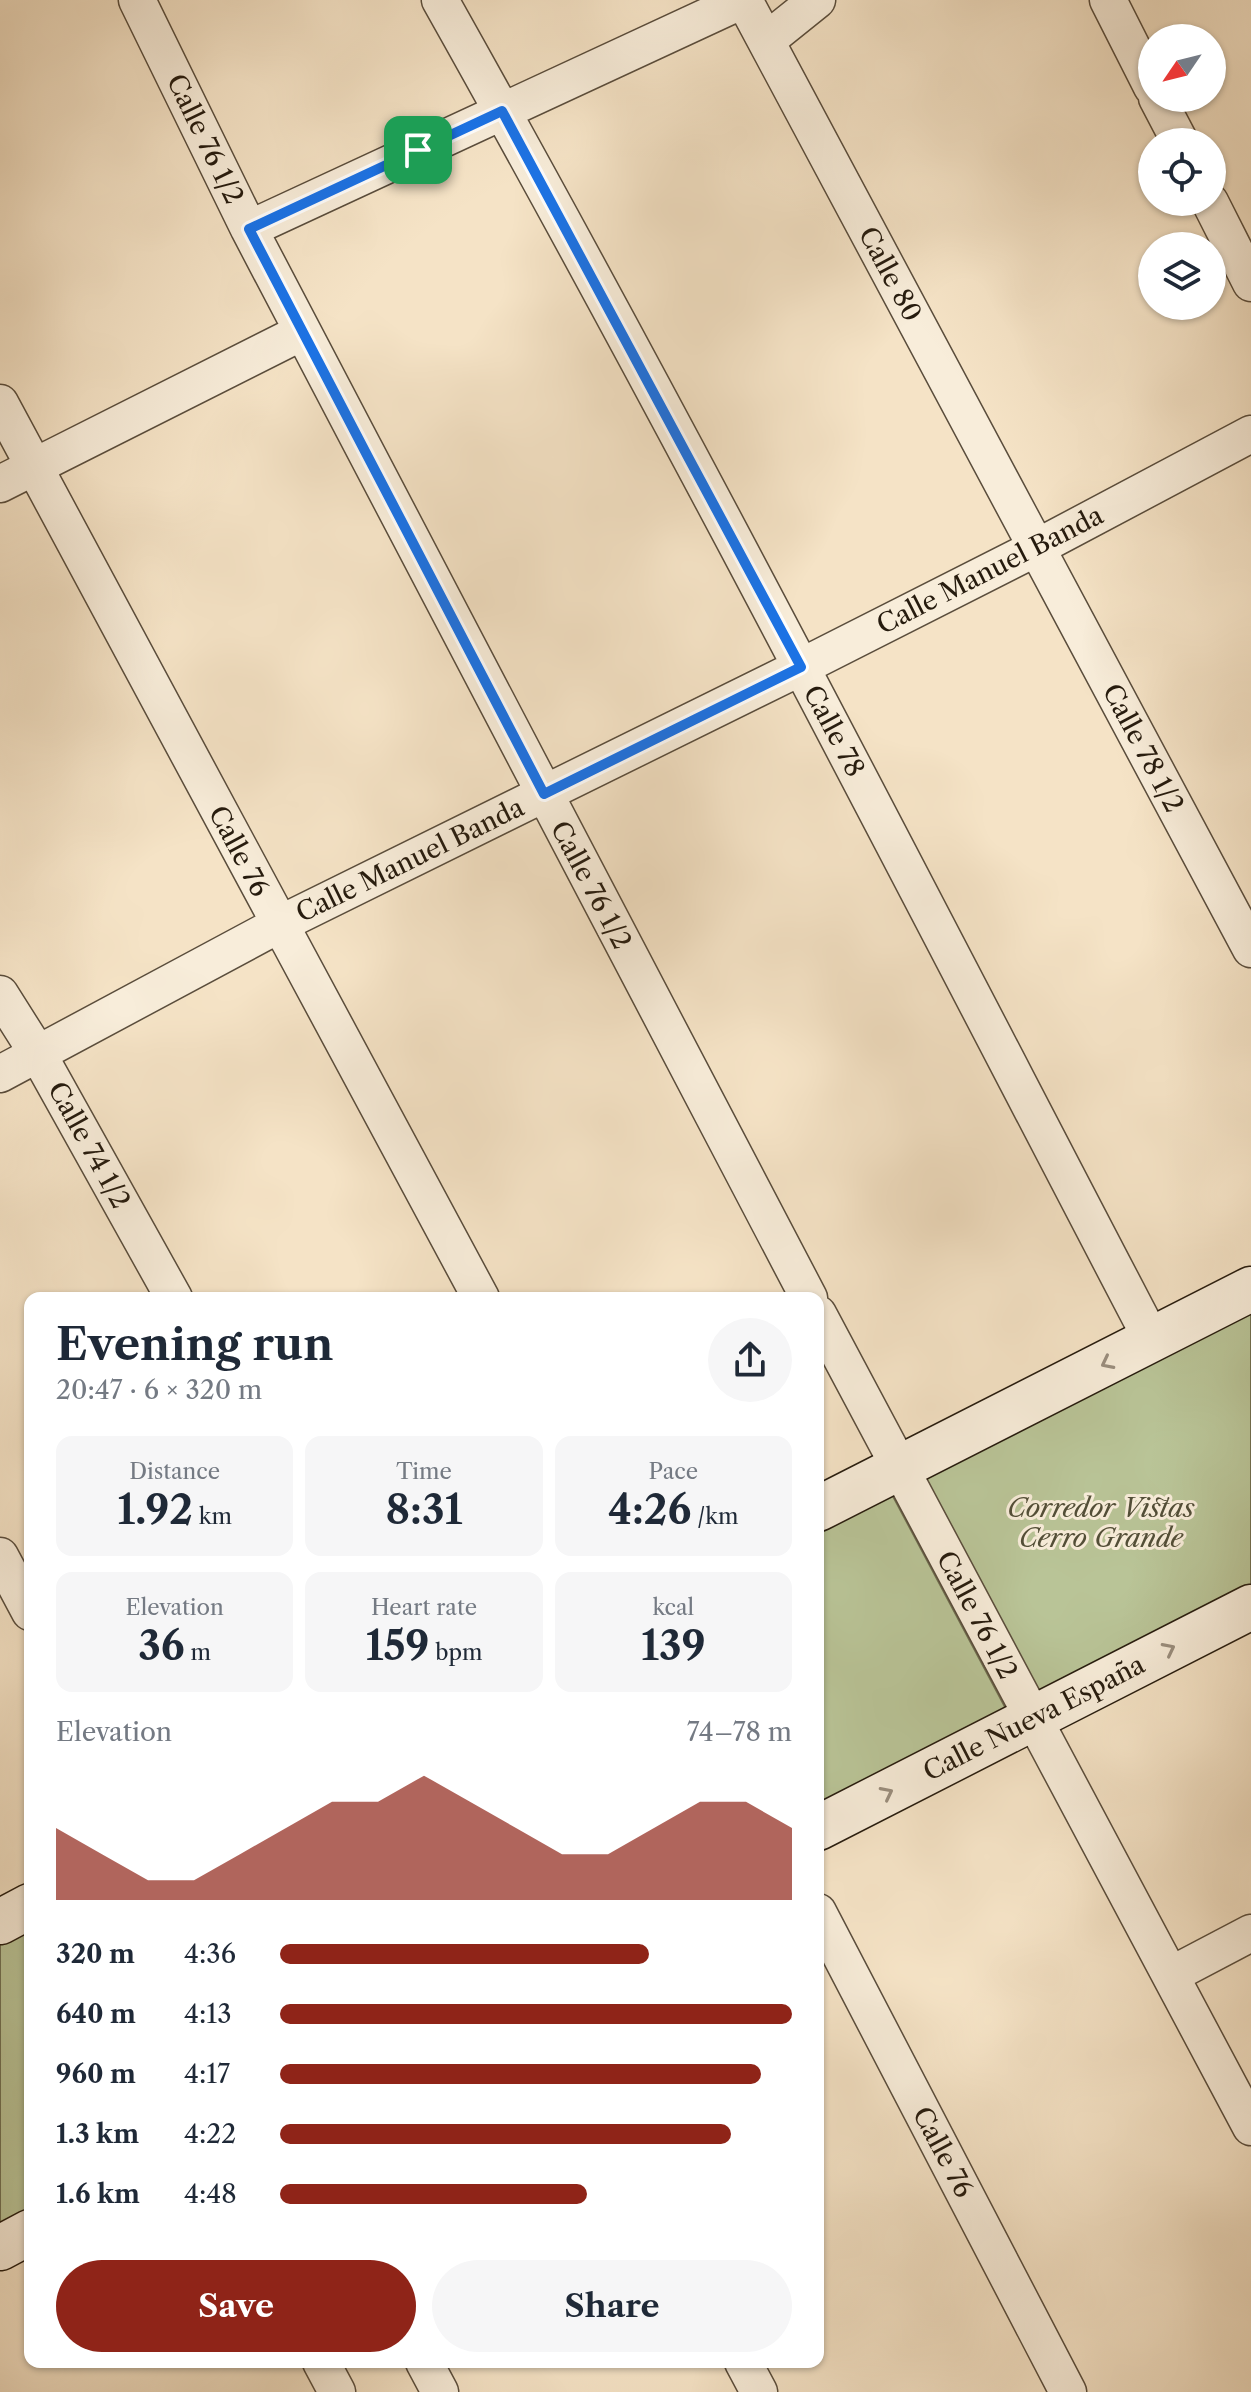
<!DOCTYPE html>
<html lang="en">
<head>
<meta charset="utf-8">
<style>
	:root { --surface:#fff; --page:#f6f6f7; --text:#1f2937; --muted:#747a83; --accent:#8f2418 }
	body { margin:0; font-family:"Libre Caslon Text",serif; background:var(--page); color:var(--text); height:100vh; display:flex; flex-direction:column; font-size:30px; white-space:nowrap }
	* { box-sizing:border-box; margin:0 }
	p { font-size:26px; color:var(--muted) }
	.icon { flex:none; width:44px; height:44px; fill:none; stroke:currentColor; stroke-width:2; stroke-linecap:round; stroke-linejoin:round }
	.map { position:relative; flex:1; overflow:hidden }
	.side { position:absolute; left:24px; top:1292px; width:800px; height:1076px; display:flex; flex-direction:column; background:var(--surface); border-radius:16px; box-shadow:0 2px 6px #0004 }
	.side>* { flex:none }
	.needle { width:52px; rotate:235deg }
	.tools { position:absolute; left:1138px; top:24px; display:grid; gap:16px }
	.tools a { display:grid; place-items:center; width:88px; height:88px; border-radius:50%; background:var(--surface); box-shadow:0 2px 6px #0004; font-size:40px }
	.pin { position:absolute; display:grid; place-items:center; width:68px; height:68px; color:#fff; margin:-34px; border-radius:16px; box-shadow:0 4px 12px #0006 }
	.round { display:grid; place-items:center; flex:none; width:84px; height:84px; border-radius:42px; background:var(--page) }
	.head { display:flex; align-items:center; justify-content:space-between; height:136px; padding:0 32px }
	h1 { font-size:44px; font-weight:700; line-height:60px }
	.stats { display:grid; grid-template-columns:repeat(3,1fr); gap:12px; height:136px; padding:8px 32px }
	.stats div { display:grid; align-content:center; border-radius:16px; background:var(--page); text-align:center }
	.stats b { font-size:40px; font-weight:700 }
	.stats small { font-size:22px; font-weight:400 }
	.stats p { font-size:22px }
	.chart { height:224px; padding:16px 32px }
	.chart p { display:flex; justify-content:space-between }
	.chart svg { width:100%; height:144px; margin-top:8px; fill:var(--accent); opacity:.7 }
	.button { display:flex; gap:16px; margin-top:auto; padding:16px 32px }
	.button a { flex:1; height:92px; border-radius:48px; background:var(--accent); color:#fff; font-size:32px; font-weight:700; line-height:92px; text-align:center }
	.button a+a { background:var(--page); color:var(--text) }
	ul { padding:0 32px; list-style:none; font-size:26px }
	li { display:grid; grid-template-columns:128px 96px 1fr; align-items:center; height:60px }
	li i { height:20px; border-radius:10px; background:var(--accent) }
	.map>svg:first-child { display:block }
</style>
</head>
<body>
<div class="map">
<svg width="1251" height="2392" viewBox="0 0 1251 2392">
	<rect width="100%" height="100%" fill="#f5e3c6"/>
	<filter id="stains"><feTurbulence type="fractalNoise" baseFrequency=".0025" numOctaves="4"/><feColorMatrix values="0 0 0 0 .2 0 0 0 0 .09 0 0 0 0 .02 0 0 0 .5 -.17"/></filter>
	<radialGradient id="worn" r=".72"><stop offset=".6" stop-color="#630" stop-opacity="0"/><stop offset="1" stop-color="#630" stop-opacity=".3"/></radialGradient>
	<!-- green -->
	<path fill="#b9c497" stroke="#707052" stroke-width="2" d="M1251 1304V1589L1037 1705 913 1473Z
		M886 1483 1012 1720 818 1821V1517Z
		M30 1911V2220L0 2236V1927Z"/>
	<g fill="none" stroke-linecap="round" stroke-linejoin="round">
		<!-- street casing -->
		<g stroke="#5a4d3c" stroke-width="39">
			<path id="street" d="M137 0 249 229 809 1298
				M440 0C688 441 918 892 1152 1340
				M744 0 1251 949
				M1108 0 1152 87
				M766 41 817 0
				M1157 98 1180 142
				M1210 202 1251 283
				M249 229 743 0
				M0 403 481 1298
				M0 484 302 332
				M0 994 38 1054 174 1298
				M0 1074 278 925 801 667 1036 548 1251 434
				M818 1314 1251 2127
				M0 1556 30 1612
				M818 1912 1068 2392
				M1171 1975 1251 1933
				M321 2362 337 2392
				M424 2362 440 2392
				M743 2362 759 2392"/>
		</g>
		<!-- secondary casing -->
		<g stroke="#261b0e" stroke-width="47">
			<path id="secondary" d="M818 1509 1251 1289
				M818 1828 1251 1607
				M0 1922 30 1906
				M0 2248 30 2232"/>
		</g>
		<!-- street -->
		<use href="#street" stroke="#f8edda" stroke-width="36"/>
		<!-- secondary -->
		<use href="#secondary" stroke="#f8edda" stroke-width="44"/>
	</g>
	<!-- one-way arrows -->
	<defs><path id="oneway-chevron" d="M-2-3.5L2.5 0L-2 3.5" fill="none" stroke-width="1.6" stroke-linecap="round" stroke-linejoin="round" transform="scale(2)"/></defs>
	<g stroke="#9a8e7e">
		<use href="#oneway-chevron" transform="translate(1107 1363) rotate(153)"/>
		<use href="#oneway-chevron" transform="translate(1169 1649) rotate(-27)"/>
		<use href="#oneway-chevron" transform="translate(887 1793) rotate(-27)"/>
	</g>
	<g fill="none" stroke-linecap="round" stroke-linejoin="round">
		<!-- route casing -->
		<g stroke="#fff" stroke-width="16">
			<path id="route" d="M502 111 801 667 544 794 249 229Z"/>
		</g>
		<!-- route -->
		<use href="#route" stroke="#1a73e8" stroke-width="10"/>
	</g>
	<g text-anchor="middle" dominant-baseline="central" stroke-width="6" stroke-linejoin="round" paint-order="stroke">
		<!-- street labels -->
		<g font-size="26" fill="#261b0e" stroke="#f8edda">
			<text transform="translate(205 139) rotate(64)">Calle 76 1/2</text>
			<text transform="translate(890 274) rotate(62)">Calle 80</text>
			<text transform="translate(990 570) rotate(-27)">Calle Manuel Banda</text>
			<text transform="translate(834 731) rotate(62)">Calle 78</text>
			<text transform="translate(1143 748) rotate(62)">Calle 78 1/2</text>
			<text transform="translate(239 851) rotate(62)">Calle 76</text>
			<text transform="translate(410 860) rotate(-26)">Calle Manuel Banda</text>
			<text transform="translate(591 885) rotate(62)">Calle 76 1/2</text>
			<text transform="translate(89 1145) rotate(61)">Calle 74 1/2</text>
			<text transform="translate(977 1615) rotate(62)">Calle 76 1/2</text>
			<text transform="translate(1034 1718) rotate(-27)">Calle Nueva España</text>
			<text transform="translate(943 2152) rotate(62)">Calle 76</text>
		</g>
		<!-- park labels -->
		<g font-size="26" font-style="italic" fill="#524e37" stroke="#f8edda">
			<text x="1101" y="1508">Corredor Vistas<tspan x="1101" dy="30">Cerro Grande</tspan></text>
		</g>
	</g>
	<rect width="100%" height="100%" filter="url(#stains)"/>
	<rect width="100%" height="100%" fill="url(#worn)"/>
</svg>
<div class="tools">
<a><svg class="needle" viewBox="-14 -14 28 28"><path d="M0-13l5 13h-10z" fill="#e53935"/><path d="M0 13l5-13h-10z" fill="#747a83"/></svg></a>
<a><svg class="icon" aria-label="locate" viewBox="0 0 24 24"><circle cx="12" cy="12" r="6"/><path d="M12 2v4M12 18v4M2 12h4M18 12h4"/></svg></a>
<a><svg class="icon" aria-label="layers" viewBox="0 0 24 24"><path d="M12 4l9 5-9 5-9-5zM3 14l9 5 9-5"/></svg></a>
</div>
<div class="pin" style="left:418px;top:150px;background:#1e9e55"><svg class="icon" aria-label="arrive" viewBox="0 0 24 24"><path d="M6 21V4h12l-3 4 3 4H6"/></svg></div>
<section class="side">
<div class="head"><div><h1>Evening run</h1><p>20:47 · 6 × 320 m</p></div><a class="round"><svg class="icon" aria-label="share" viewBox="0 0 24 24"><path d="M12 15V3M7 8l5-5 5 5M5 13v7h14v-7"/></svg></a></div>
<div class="stats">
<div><p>Distance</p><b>1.92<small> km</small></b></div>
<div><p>Time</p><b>8:31</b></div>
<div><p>Pace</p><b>4:26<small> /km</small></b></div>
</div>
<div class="stats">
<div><p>Elevation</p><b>36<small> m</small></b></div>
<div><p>Heart rate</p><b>159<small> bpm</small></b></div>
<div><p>kcal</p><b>139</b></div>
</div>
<div class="chart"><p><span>Elevation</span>74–78 m</p>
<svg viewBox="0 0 160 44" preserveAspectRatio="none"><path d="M0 44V22L10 30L20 38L30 38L40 30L50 22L60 14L70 14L80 6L90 14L100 22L110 30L120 30L130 22L140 14L150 14L160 22V44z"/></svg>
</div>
<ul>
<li><b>320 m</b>4:36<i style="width:72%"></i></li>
<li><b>640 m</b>4:13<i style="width:100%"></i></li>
<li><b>960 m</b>4:17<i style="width:94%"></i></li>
<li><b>1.3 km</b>4:22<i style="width:88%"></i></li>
<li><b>1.6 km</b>4:48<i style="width:60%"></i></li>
</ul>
<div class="button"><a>Save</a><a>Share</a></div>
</section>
</div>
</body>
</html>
